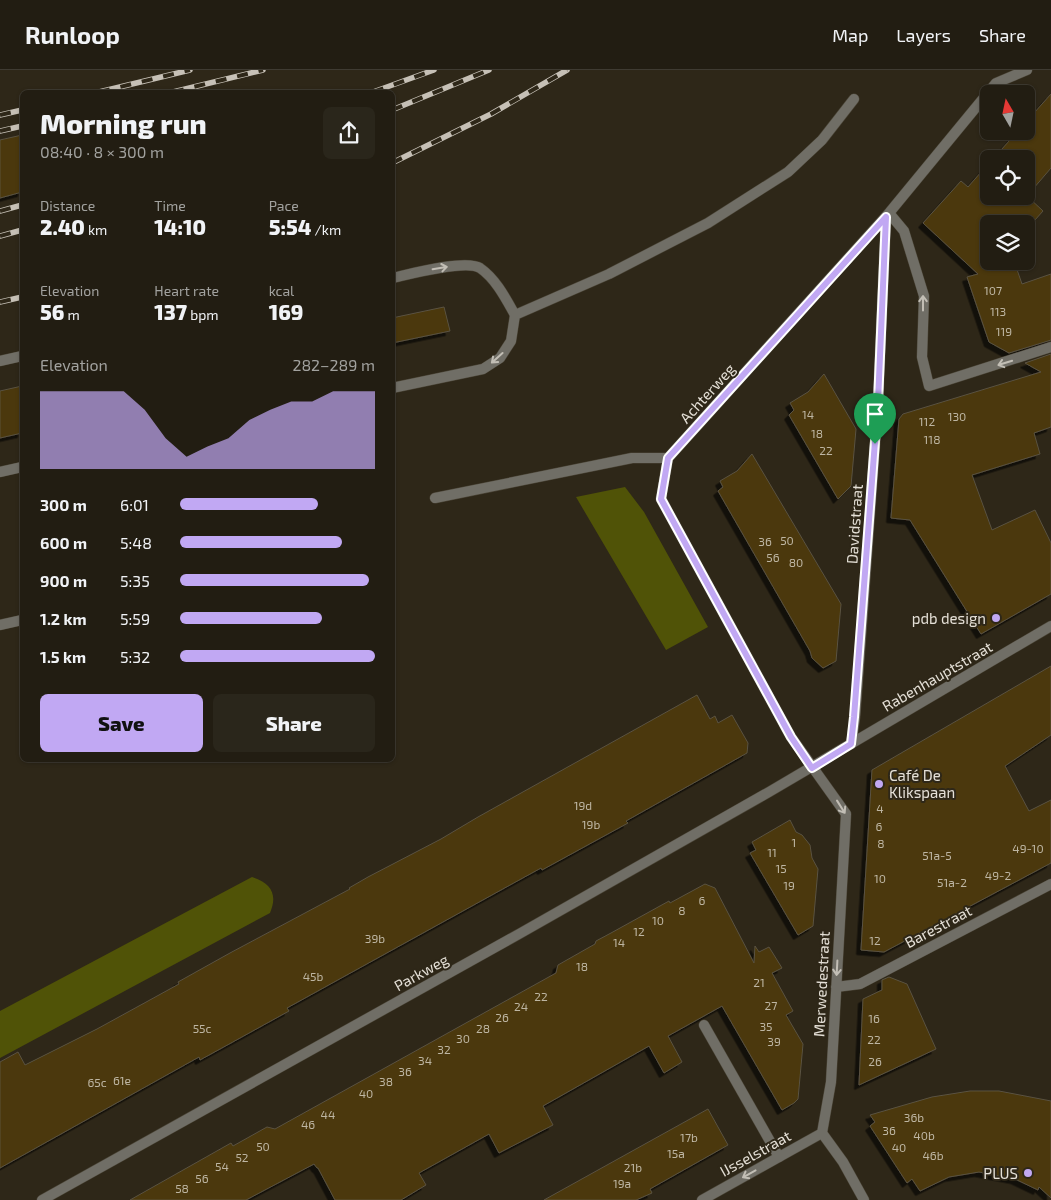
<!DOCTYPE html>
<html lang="en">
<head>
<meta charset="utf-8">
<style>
	:root { --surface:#221d12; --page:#2a261b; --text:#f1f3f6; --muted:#a2a29f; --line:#3f3b32; --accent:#c1a8f3 }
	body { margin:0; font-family:"Exo 2",sans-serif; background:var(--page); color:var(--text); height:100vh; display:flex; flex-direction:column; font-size:19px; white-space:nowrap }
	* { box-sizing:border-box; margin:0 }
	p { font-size:16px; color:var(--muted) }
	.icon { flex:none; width:28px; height:28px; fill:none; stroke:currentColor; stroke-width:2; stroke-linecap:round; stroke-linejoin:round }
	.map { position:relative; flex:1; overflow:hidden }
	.side { position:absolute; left:20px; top:20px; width:375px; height:672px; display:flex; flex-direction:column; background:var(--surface); border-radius:8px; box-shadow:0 1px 4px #0004,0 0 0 1px var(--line) }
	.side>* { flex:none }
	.needle { width:32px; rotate:351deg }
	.tools { position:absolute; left:980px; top:15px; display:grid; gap:10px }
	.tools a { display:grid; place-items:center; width:55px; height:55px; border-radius:8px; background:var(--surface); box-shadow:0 1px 4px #0004,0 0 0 1px var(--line); font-size:25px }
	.pin { position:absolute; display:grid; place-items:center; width:42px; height:42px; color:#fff; margin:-51px -21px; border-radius:50% 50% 50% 0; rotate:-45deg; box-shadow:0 0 5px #0007 }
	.pin .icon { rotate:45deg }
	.round { display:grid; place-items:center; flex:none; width:52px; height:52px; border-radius:8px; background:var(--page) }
	.overview { display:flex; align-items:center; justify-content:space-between; height:85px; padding:0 20px }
	h1 { font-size:28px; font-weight:800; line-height:38px }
	.figures { display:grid; grid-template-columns:repeat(3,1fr); gap:8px; height:85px; padding:5px 20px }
	.figures div { display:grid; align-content:center }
	.figures b { font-size:21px; font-weight:800 }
	.figures small { font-size:14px; font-weight:400 }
	.figures p { font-size:14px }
	.chart { height:140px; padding:10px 20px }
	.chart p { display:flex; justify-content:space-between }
	.chart svg { width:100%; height:90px; margin-top:5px; fill:var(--accent); opacity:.7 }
	.button { display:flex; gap:10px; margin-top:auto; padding:10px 20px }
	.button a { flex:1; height:58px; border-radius:8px; background:var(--accent); color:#111; font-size:20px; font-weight:800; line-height:58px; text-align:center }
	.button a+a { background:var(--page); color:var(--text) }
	ul { padding:0 20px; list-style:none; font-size:16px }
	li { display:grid; grid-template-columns:80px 60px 1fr; align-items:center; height:38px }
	li i { height:12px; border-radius:6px; background:var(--accent) }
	header { display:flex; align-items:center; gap:30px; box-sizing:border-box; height:70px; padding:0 25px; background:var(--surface); border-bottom:1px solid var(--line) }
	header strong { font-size:24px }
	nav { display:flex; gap:28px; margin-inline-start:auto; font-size:18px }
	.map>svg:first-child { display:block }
</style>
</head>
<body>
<header>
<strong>Runloop</strong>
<nav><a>Map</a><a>Layers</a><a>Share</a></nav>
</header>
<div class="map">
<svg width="1051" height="1130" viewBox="0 0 1051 1130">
	<defs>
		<filter id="shadow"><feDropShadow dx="-4.5" dy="4.5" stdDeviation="0" flood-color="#0009"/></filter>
	</defs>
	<rect width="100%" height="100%" fill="#2e2718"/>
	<!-- forest -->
	<path fill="#505307" d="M625 417 644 442 708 557 666 580 576 427Z
		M252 807C271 813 278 824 270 843L0 988V941Z"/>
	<!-- building -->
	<path fill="#4b3807" stroke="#5a5242" filter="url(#shadow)" d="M1051 24V98L1027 126 1043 141 1026 160V154H989V191H1014L1022 214 1051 204V270L1009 283 989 272 967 207 978 204 923 153 961 111 968 117 989 93V126H1026V89H993L1018 61H1026V52Z
		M22 65V122L0 128V70Z
		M444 237 450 261 392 273V248Z
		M1051 284V357L1034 363 1040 384 972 405 992 460 1035 440 1051 473V524L981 564 910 450 891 448 899 349 903 344 1041 302 1025 293Z
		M824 304 856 359 851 416 838 429 789 345 794 340 790 333 808 322Z
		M22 316V363L0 368V321Z
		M752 384 841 534 836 591 823 598 812 588 810 581 718 421 723 417 720 411 737 401Z
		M1051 596V665L1005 696 1029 741 1051 730V793L884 882 861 880 872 700Z
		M697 625 710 649 715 646 718 653 732 645 748 673 747 683 626 751 628 753 542 800 541 798 501 820 287 938 289 941 231 973 200 990 199 987 0 1098V992L18 982 25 995 97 959 179 914 178 912 230 883 350 819 349 818 368 807 441 769 478 747Z
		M790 750 796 762 802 765 810 775 812 788 818 799 813 856 798 865 750 783 756 780 752 772Z
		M705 814 715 818 754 893 755 876 759 882 769 877 782 898 772 903 793 941 786 945 803 974 798 1029 794 1033 782 1040 722 936 668 966 682 992 664 1003 649 976 543 1036 553 1055 499 1083 489 1064 419 1103 426 1115 401 1130H335L318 1098H317L314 1094 246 1130H130L231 1073 233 1076 267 1057 275 1059 556 903 558 895 595 874 596 871 611 863 669 831 670 833Z
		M889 907 907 914 936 979 859 1015 863 929 882 920V910Z
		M970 1021H999L1051 1031V1128L1039 1117 1038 1120 1015 1109 979 1102 949 1107 920 1121 912 1109 907 1113 870 1056 875 1052 870 1045 932 1027Z
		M708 1039 728 1075 650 1119 652 1123 636 1130H544Z"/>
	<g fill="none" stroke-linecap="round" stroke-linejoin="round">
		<!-- service casing -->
		<g stroke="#4b4537" stroke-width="11">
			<path id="service" d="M392 208C410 204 466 189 480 198 496 209 506 229 515 245L511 271 500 288 483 299 392 318
				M515 245 609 204 708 153 788 102 822 70 854 29
				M0 291 22 286
				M0 402 22 397
				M435 428 632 388H668
				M0 555 22 550
				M704 955 779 1087"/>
		</g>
		<!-- pedestrian casing -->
		<g stroke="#4b4537" stroke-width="11">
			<path id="pedestrian" d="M851 674 855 647 878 332 886 147"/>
		</g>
		<!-- minor casing -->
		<g stroke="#4b4537" stroke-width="11">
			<path id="minor" d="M889 143 904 161 924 226 922 287 929 316 1051 277
				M836 917 860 914 1051 814
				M42 1130 519 864 769 722 1051 556
				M702 1130 822 1063
				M864 1130 843 1092 822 1063 831 1012 846 744 791 667 661 429 668 388 889 143 996 13 1027 0"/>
		</g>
		<!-- service -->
		<use href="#service" stroke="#706e66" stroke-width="10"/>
		<!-- pedestrian -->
		<use href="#pedestrian" stroke="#706e66" stroke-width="10"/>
		<!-- minor -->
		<use href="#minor" stroke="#706e66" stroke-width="10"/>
		<!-- rail casing -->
		<g stroke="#c6c0b6" stroke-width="5.5">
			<path id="rail" d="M99 22 190 0
				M173 22 263 0
				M373 22 434 0
				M392 40 489 0
				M0 45 22 40
				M0 61 22 56
				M392 93 491 44 567 0
				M0 141 22 135
				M0 166 22 160
				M0 232 22 227"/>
		</g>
		<!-- rail -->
		<use href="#rail" stroke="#2e2718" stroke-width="4" stroke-dasharray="11" stroke-linecap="butt"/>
	</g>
	<!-- one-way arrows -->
	<defs><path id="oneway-shaft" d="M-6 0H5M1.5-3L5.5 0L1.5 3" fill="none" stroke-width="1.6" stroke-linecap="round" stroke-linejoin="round" transform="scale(1.25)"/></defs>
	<g stroke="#c2beb5">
		<use href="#oneway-shaft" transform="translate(440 198) rotate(-9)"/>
		<use href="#oneway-shaft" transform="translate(923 233) rotate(-90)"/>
		<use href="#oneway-shaft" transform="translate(497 288) rotate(138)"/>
		<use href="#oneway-shaft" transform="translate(1005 293) rotate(163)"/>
		<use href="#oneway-shaft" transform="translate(841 737) rotate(58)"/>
		<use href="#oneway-shaft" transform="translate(837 898) rotate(93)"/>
		<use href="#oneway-shaft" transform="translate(749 1104) rotate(151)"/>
	</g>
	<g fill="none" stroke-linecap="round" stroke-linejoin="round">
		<!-- route casing -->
		<g stroke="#fff" stroke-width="10">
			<path id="route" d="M886 147 878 332 854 647 851 674 812 698 791 667 661 429 668 388Z"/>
		</g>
		<!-- route -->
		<use href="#route" stroke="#c1a8f3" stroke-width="6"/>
	</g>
	<!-- markers -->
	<g fill="#c1a8f3" stroke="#2e2718" stroke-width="2">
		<circle cx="996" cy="548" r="5"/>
		<circle cx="879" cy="714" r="5"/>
		<circle cx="1028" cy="1103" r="5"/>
	</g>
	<g text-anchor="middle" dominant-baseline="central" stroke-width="4" stroke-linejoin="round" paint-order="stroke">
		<!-- number labels -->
		<g font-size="12" fill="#beb6a3">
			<text x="993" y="220">107</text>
			<text x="998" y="241">113</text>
			<text x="1004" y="261">119</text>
			<text x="808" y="344">14</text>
			<text x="957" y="346">130</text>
			<text x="927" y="351">112</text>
			<text x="817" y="363">18</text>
			<text x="932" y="369">118</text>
			<text x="826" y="380">22</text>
			<text x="787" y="470">50</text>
			<text x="765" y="471">36</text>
			<text x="773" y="487">56</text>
			<text x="796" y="492">80</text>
			<text x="583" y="735">19d</text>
			<text x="880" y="738">4</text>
			<text x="591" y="754">19b</text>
			<text x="879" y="756">6</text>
			<text x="794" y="772">1</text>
			<text x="881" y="773">8</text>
			<text x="1028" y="778">49-10</text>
			<text x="772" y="782">11</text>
			<text x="937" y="785">51a-5</text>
			<text x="781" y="798">15</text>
			<text x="998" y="805">49-2</text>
			<text x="880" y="808">10</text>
			<text x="952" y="812">51a-2</text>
			<text x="789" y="815">19</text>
			<text x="702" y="830">6</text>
			<text x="682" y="840">8</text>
			<text x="658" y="850">10</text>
			<text x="639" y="861">12</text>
			<text x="375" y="868">39b</text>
			<text x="875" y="870">12</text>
			<text x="619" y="872">14</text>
			<text x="582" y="896">18</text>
			<text x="313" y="906">45b</text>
			<text x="759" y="912">21</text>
			<text x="541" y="926">22</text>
			<text x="771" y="935">27</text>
			<text x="521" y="936">24</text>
			<text x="502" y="947">26</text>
			<text x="874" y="948">16</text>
			<text x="766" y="956">35</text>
			<text x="202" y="958">55c</text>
			<text x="483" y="958">28</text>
			<text x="463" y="968">30</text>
			<text x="874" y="969">22</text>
			<text x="774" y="971">39</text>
			<text x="444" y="979">32</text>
			<text x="425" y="990">34</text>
			<text x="875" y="991">26</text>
			<text x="405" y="1001">36</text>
			<text x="122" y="1010">61e</text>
			<text x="386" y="1011">38</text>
			<text x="97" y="1012">65c</text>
			<text x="366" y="1023">40</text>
			<text x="328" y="1044">44</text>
			<text x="914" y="1047">36b</text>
			<text x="308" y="1054">46</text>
			<text x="889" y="1060">36</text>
			<text x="924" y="1065">40b</text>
			<text x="689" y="1067">17b</text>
			<text x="263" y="1076">50</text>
			<text x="899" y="1077">40</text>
			<text x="676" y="1083">15a</text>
			<text x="933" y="1085">46b</text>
			<text x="242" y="1087">52</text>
			<text x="222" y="1096">54</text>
			<text x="633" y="1097">21b</text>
			<text x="202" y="1108">56</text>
			<text x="622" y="1113">19a</text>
			<text x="182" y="1118">58</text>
		</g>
		<!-- street labels -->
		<g font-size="15" fill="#e5e0d7" stroke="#2e2718">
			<text transform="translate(707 323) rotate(-48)">Achterweg</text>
			<text transform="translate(854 454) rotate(-86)">Davidstraat</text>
			<text transform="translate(937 606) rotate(-30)">Rabenhauptstraat</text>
			<text transform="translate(938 856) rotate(-28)">Barestraat</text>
			<text transform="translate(421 902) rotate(-29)">Parkweg</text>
			<text transform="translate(821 914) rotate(-87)">Merwedestraat</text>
			<text transform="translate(755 1083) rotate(-29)">IJsselstraat</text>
		</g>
		<!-- poi labels -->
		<g font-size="15" fill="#e5e0d7" stroke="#2e2718" text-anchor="end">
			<text x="986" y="548">pdb design</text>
			<text x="889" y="705" text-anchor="start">Café De<tspan x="889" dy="17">Klikspaan</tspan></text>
			<text x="1018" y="1103">PLUS</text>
		</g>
	</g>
</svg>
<div class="tools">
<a><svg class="needle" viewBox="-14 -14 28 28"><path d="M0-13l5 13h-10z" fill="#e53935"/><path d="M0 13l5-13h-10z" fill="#a2a29f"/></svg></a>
<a><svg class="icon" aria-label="locate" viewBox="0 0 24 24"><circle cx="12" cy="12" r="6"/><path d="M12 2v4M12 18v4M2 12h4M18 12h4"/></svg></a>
<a><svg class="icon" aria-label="layers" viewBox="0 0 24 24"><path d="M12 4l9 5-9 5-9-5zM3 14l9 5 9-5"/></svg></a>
</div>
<div class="pin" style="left:875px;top:374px;background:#1e9e55"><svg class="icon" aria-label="arrive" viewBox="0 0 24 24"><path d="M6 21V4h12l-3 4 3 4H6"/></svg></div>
<section class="side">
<div class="overview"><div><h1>Morning run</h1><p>08:40 · 8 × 300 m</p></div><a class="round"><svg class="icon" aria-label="share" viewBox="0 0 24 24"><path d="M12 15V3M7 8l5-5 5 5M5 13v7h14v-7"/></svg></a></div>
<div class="figures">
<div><p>Distance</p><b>2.40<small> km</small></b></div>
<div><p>Time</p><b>14:10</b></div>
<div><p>Pace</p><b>5:54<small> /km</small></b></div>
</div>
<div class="figures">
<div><p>Elevation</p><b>56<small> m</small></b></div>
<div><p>Heart rate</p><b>137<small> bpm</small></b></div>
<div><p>kcal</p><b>169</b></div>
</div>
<div class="chart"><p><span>Elevation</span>282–289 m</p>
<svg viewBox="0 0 160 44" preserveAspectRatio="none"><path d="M0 44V6L10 6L20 6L30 6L40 6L50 15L60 29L70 38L80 33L90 29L100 20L110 15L120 11L130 11L140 6L150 6L160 6V44z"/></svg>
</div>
<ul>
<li><b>300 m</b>6:01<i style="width:71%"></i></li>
<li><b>600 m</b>5:48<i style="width:83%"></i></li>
<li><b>900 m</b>5:35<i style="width:97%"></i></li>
<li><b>1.2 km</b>5:59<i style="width:73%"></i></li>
<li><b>1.5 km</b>5:32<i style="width:100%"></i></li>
</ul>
<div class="button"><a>Save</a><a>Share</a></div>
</section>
</div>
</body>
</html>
